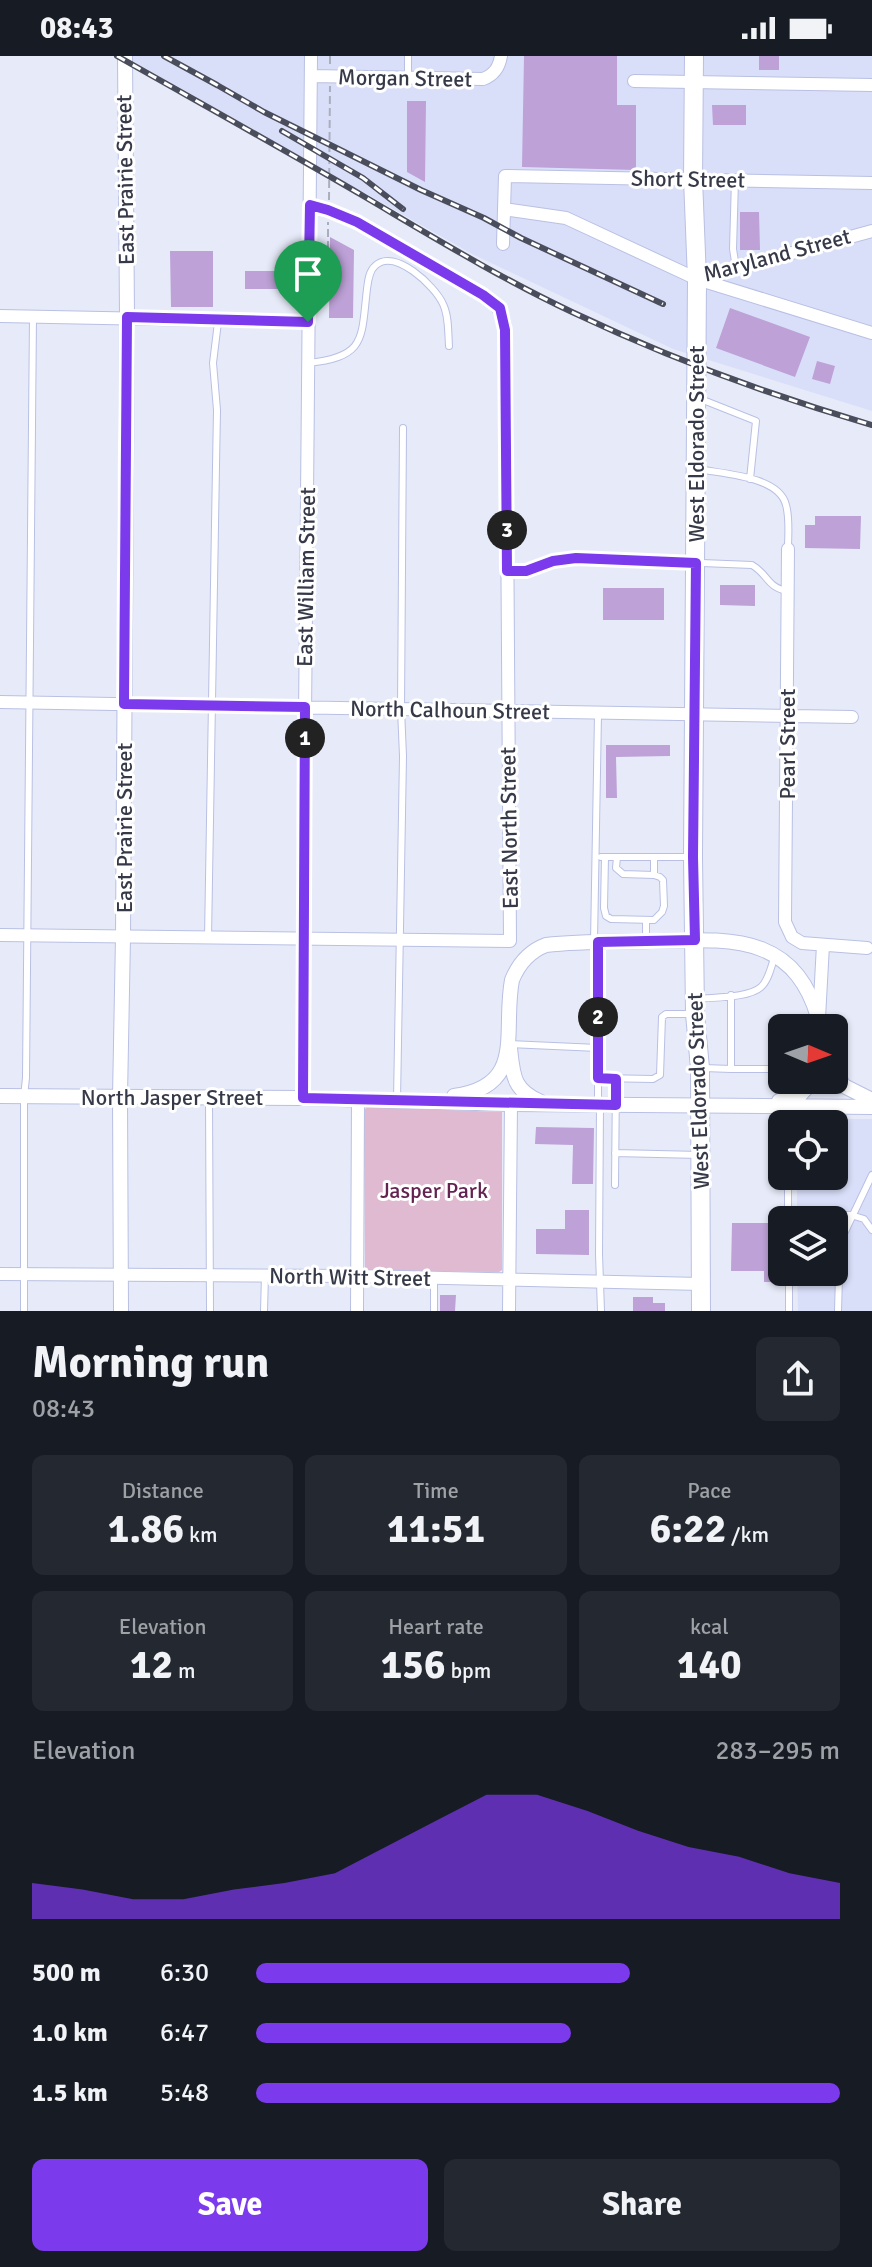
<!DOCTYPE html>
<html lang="en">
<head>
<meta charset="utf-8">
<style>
	:root { --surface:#171b24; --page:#242831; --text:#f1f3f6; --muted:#9ea1a6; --accent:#7c3aed }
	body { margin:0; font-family:Signika,sans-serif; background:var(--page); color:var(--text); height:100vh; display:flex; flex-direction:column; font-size:30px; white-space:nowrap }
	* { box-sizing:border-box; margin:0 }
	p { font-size:26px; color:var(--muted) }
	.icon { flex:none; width:44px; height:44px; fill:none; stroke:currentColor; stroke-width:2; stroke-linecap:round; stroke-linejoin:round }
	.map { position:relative; height:1255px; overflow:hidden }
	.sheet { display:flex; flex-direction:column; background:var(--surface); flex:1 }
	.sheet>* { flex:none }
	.needle { width:52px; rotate:92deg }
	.buttons { position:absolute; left:768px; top:958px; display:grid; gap:16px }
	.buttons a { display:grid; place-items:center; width:80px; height:80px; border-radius:12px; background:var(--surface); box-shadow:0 2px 6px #0004; font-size:40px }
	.pin { position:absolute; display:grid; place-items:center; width:68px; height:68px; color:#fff; margin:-82px -34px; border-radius:50% 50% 50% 0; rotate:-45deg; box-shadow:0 0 8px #0007 }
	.pin .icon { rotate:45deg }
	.km { position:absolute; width:40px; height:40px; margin:-20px; border-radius:50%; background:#222; color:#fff; font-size:22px; line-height:40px; text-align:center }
	.round { display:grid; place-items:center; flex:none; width:84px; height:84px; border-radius:12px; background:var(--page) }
	.overview { display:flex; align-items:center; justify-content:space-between; height:136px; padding:0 32px }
	h1 { font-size:44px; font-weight:700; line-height:60px }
	.metrics { display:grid; grid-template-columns:repeat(3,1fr); gap:12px; height:136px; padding:8px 32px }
	.metrics div { display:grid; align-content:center; border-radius:12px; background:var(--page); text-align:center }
	.metrics b { font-size:40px; font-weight:700 }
	.metrics small { font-size:22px; font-weight:400 }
	.metrics p { font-size:22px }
	.chart { height:224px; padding:16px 32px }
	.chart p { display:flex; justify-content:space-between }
	.chart svg { width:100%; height:144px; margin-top:8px; fill:var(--accent); opacity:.7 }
	.cta { display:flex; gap:16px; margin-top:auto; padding:16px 32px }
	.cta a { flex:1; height:92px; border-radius:12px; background:var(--accent); color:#fff; font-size:32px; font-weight:700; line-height:92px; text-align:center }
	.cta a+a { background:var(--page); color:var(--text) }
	ul { padding:0 32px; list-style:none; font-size:26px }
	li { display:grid; grid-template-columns:128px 96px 1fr; align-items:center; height:60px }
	li i { height:20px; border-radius:10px; background:var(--accent) }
	.status { display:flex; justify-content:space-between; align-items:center; height:56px; padding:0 40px; background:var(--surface); direction:ltr }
	.status svg { height:22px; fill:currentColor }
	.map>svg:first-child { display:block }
</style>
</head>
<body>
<div class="status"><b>08:43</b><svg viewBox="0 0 49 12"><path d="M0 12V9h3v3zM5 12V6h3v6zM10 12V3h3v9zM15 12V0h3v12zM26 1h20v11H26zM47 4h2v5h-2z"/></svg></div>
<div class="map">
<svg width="872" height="1255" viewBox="0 0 872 1255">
	<rect width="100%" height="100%" fill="#e7ebf9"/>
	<!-- built -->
	<path fill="#d9dff9" d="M124 0H872V355L673 293 472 198Z
		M797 1063H872V1255H798L797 1216H834V1164H797V1120H834V1068H797Z"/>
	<!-- green -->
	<path fill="#e0bad1" d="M368 1051 502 1056V1214L499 1216 369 1215 365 1212 364 1057 365 1053Z"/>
	<!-- building -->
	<path fill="#bda1d7" d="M524 0H617V49H636V114L522 111Z
		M759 0H779V14H759Z
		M407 45H426L425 126 407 116Z
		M712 49H746V69H713Z
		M740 156H759L760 194H740Z
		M330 181 354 194 353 262H329Z
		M170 195H213V251H171Z
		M245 215H292V233H245Z
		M730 252 810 281 795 321 716 292Z
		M817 305 835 310 830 328 812 323Z
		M815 460H861L860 493 805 492V469H815Z
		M720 529H755V550L720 549Z
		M603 532H664V564H603Z
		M606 689H670V700L616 701 617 742H606Z
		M536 1071 594 1072 593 1128H572L573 1089 535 1088Z
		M565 1154H589V1199L536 1198V1173H565Z
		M732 1167H781V1217H783V1226H764V1215H731Z
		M440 1239H456L455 1255H440Z
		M633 1241H653V1247H665V1255H633Z"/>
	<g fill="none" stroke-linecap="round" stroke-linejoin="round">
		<!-- service casing -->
		<g stroke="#b9c0e3" stroke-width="8">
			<path id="service" d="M408 0V20
				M735 124 733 193 736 212
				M308 307C367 301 361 282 367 233 368 225 369 215 375 210 394 191 435 230 443 248 449 260 448 277 449 290
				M698 342 756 365 750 423
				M698 413C723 418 779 420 786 449 790 463 788 479 788 493
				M509 515C532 515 553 505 576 502L752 509C768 518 767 532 788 535
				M601 801H690
				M605 801 604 852 606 860 611 863 654 864 662 856 664 850 663 824 660 821 654 819
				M617 801 616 812 623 818 654 819V801
				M208 882 216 410 217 354 213 307 218 266
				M646 885V864
				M594 886 598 658
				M698 943C714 941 749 942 761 931 768 925 771 912 774 902
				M509 988 598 992
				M704 1012 731 1013V939
				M731 1013H779
				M598 1022 653 1023 660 1019 662 961 666 958H692
				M209 1042 210 1255
				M397 1044 403 700 401 653 403 372
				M598 1046V886
				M600 1049 599 1198 601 1255
				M787 1050V1068
				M615 1097 700 1099
				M788 1120V1164
				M615 1129 616 1023
				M788 1161 851 1159 864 1163 872 1174
				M789 1216V1255
				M24 1255V1040L26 1022 33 260
				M264 1255 265 1219
				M434 1255V1222
				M838 1255 840 1186 872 1119"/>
		</g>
		<!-- minor casing -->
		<g stroke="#b9c0e3" stroke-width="14">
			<path id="minor" d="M311 20 483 23C494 19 499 12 501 0
				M634 25 872 29
				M504 153 566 162 697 223 872 175
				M503 188 505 120 872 127
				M697 223 872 277
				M0 260 308 266
				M788 493 785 866 792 881 802 887 867 892
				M0 646 852 661
				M0 879 510 885 506 306C505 277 511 256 483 239L357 166 328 154 310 149
				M819 962 823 889
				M303 1042V883L311 0
				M0 1218 357 1220 701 1228
				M357 1255 358 1043
				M509 1255 511 1048"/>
		</g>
		<!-- tertiary casing -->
		<g stroke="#b9c0e3" stroke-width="16">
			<path id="tertiary" d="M510 992C513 1020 513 1034 541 1046
				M834 1015 844 1030 872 1044
				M0 1040 303 1042 511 1048 872 1051
				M454 1040C527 1030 502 976 512 924 519 907 530 895 546 889 581 885 616 886 651 885 732 883 798 876 821 972
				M779 1045 800 1039 814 1024
				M121 1255 120 1041 123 881 127 261 125 0"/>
		</g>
		<!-- primary casing -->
		<g stroke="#b9c0e3" stroke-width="20">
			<path id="primary" d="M694 0 693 123 697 223 693 801 695 958 700 1012 701 1255"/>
		</g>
		<!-- path -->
		<path stroke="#abafbd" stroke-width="2" stroke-dasharray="8 4" stroke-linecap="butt" d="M330 8V0
			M329 144 330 30
			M328 205V166"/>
		<!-- service -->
		<use href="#service" stroke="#fff" stroke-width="6"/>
		<!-- minor -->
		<use href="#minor" stroke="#fff" stroke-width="12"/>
		<!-- tertiary -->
		<use href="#tertiary" stroke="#fff" stroke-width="14"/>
		<!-- primary -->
		<use href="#primary" stroke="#fff" stroke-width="18"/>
		<!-- rail casing -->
		<g stroke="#4a4d5b" stroke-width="6">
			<path id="rail" d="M117 0C200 47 283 93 365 141 433 181 500 222 572 256 669 302 769 339 872 369
				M164 0 217 29
				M210 25 264 56 421 134 484 162 521 182 663 248
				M282 75 363 122 403 153"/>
		</g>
		<!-- rail -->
		<use href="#rail" stroke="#fff" stroke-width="3" stroke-dasharray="9" stroke-linecap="butt"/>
	</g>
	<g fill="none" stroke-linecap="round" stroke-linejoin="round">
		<!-- route casing -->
		<g stroke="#fff" stroke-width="16">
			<path id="route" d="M310 149 328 154 357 166 483 239 500 252 505 274 507 515H526L553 505 576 502 696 507 693 801 695 884 598 886V1022L616 1023V1049L303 1042 305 651 124 648 127 261 308 266Z"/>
		</g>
		<!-- route -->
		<use href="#route" stroke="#7c3aed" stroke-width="10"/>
	</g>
	<g text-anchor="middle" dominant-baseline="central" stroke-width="6" stroke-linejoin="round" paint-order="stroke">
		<!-- street labels -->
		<g font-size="22" fill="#363947" stroke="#fff">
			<text transform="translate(405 22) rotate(1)">Morgan Street</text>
			<text transform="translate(688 123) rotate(1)">Short Street</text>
			<text transform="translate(125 124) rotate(-91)">East Prairie Street</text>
			<text transform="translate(777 199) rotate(-15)">Maryland Street</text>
			<text transform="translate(696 388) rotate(-90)">West Eldorado Street</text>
			<text transform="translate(306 521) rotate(-89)">East William Street</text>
			<text transform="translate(450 654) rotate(1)">North Calhoun Street</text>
			<text transform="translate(787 688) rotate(-90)">Pearl Street</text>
			<text transform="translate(124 772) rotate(-90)">East Prairie Street</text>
			<text transform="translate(509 772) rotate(-91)">East North Street</text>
			<text transform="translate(698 1035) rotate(-92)">West Eldorado Street</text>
			<text x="172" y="1041">North Jasper Street</text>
			<text transform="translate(350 1221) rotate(1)">North Witt Street</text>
		</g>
		<!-- park labels -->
		<g font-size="22" fill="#642250" stroke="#fff">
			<text x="434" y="1134">Jasper Park</text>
		</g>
	</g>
</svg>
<div class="buttons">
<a><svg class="needle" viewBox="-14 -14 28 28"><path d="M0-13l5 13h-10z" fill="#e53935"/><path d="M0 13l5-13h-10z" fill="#9ea1a6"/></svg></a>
<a><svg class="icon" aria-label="locate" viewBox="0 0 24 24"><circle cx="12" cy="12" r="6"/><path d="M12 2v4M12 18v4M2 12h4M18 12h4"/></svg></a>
<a><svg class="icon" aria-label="layers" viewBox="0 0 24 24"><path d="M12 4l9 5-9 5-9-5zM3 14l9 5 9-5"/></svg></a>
</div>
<div class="pin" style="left:308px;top:266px;background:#1e9e55"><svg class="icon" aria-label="arrive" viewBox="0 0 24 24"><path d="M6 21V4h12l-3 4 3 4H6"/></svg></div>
<b class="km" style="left:305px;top:682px">1</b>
<b class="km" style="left:598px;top:961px">2</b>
<b class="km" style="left:507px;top:474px">3</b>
</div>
<section class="sheet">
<div class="overview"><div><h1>Morning run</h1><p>08:43</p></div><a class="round"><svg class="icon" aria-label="share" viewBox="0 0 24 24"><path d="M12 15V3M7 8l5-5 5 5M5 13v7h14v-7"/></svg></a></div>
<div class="metrics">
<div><p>Distance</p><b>1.86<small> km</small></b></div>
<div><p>Time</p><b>11:51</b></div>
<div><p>Pace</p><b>6:22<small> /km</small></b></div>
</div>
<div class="metrics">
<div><p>Elevation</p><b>12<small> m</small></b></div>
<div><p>Heart rate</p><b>156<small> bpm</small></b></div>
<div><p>kcal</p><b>140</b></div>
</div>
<div class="chart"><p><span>Elevation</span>283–295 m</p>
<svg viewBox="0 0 160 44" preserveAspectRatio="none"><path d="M0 44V33L10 35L20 38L30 38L40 35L50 33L60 30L70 22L80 14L90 6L100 6L110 11L120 17L130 22L140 25L150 30L160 33V44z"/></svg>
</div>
<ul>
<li><b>500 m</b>6:30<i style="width:64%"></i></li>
<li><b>1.0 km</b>6:47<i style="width:54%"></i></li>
<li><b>1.5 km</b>5:48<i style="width:100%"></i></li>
</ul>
<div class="cta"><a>Save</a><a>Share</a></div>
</section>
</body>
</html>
